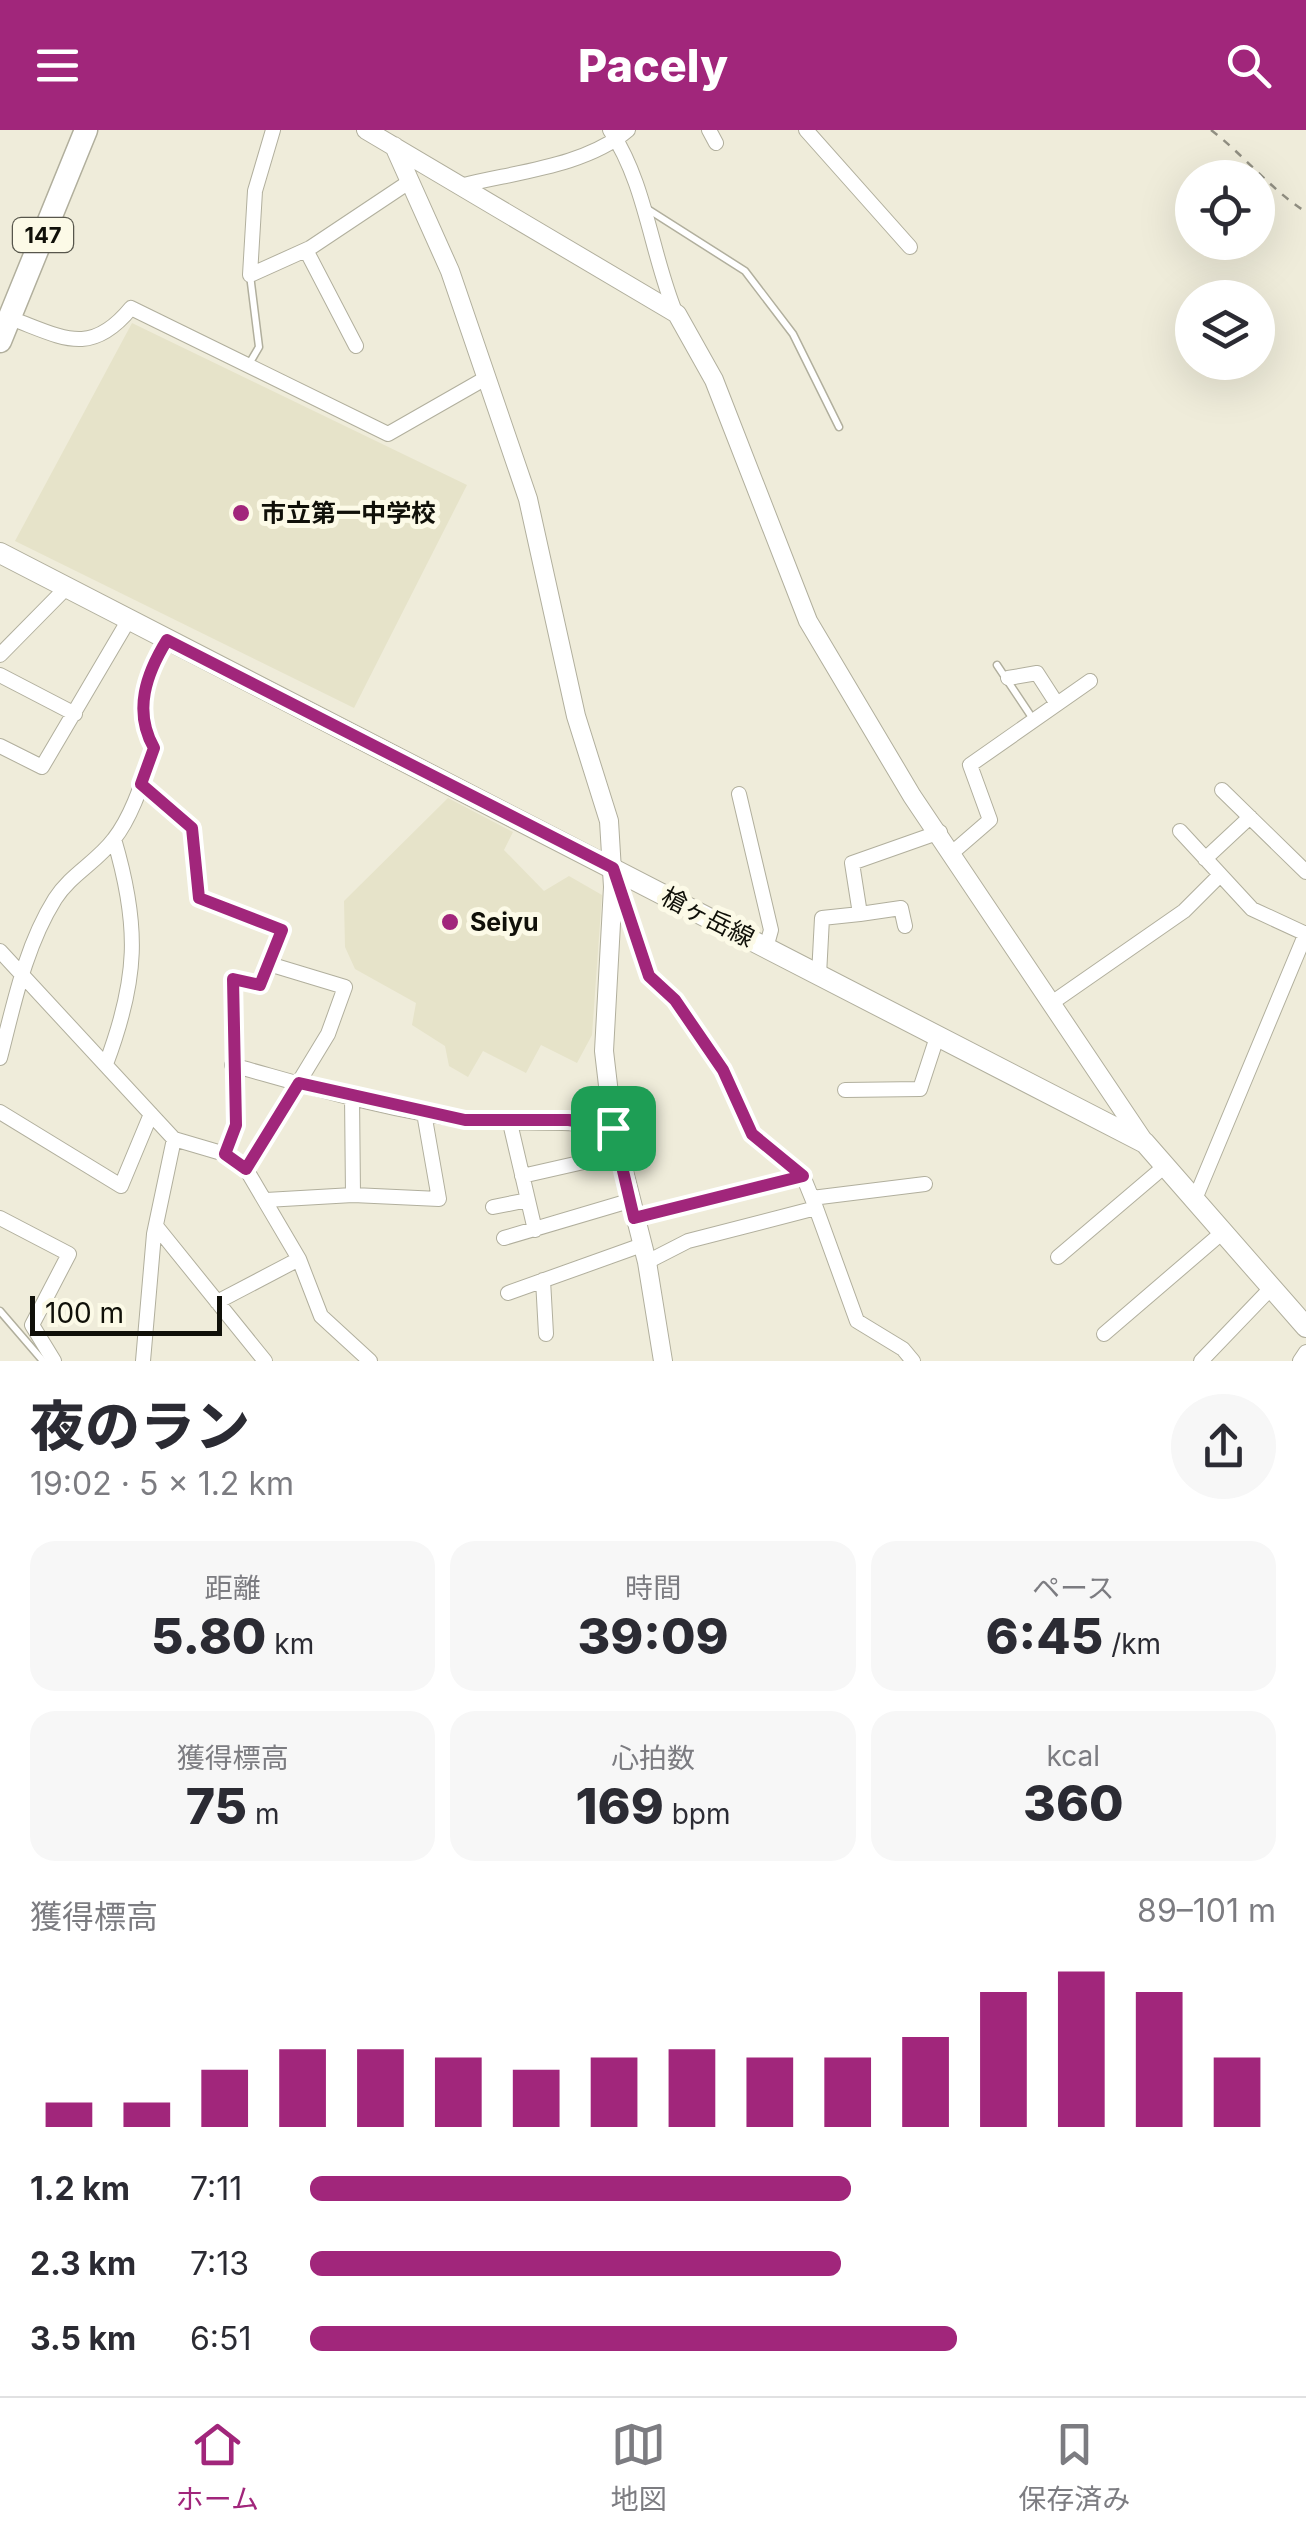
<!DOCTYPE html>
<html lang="ja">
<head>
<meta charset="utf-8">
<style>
	:root { --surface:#fff; --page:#f7f7f7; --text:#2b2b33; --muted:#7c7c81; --line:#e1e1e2; --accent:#a1267b }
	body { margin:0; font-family:Inter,"Noto Sans JP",sans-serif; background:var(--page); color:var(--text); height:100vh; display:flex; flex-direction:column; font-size:38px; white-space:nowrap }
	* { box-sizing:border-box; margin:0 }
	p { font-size:32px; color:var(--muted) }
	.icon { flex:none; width:55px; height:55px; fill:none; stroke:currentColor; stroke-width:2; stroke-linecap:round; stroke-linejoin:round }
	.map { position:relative; height:1231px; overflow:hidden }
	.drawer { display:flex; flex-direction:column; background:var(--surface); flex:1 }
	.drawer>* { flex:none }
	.controls { position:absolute; left:1175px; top:30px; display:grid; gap:20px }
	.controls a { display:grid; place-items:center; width:100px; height:100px; border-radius:50%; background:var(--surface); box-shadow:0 10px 40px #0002; font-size:50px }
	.scale { position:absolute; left:30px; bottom:25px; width:192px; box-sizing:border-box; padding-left:10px; border:5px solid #101009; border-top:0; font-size:28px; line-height:35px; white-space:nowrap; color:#101009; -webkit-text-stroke:8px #fcfae7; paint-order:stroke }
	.pin { position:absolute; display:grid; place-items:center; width:85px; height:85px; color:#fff; margin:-42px; border-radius:20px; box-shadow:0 5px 15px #0006 }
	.round { display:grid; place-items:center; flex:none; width:105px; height:105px; border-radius:52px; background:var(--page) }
	.head { display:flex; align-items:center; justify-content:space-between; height:170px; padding:0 30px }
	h1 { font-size:55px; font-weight:800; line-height:75px }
	.figures { display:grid; grid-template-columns:repeat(3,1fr); gap:15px; height:170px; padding:10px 30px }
	.figures div { display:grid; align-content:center; border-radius:25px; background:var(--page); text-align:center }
	.figures b { font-size:50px; font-weight:800 }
	.figures small { font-size:28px; font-weight:400 }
	.figures p { font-size:28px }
	.chart { height:280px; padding:20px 30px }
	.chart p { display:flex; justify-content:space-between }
	.chart svg { width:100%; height:180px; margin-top:10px; stroke:var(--accent); stroke-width:6 }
	ul { padding:0 30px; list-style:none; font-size:32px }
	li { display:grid; grid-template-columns:160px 120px 1fr; align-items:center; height:75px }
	li i { height:25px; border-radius:12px; background:var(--accent) }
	header { display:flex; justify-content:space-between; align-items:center; height:130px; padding:0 30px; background:var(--accent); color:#fff; font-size:45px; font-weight:800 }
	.menu { display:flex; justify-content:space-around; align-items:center; height:140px; border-top:2px solid var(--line); background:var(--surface); font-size:28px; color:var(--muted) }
	.menu a { display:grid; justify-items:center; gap:5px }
	.menu .selected { color:var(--accent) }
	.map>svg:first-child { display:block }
</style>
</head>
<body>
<header><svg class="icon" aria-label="menu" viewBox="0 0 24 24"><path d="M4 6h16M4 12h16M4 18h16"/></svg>Pacely<svg class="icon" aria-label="search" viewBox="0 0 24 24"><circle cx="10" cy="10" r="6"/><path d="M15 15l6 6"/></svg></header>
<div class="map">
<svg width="1306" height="1231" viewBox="0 0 1306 1231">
	<rect width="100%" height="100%" fill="#efecda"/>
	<!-- built -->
	<path fill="#e6e3c9" d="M132 193 467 355 354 578 15 411Z
		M448 668 513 702 504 720 544 761 569 746 602 765 592 905 577 933 541 915 526 943 483 921 468 947 449 936 445 916 412 895 416 873 355 839 345 817 344 771Z"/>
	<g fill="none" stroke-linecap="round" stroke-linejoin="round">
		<!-- service casing -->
		<g stroke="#b1af9d" stroke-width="9">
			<path id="service" d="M646 78 745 141 793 204 839 297
				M249 234 259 217 250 145
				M997 535 1033 589
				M0 1181 43 1231"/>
		</g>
		<!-- minor casing -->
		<g stroke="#b1af9d" stroke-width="16">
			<path id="minor" d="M273 0 255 61 250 145 310 118 409 52
				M610 0C646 53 651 124 676 184
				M709 0 716 13
				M806 0 910 117
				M464 55C516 42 586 36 628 0
				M306 120 356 216
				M10 188C62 207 90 228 131 178L388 304 486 248
				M0 525 67 457
				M0 545 75 584
				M1008 548 1037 543 1057 574
				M0 616 42 637 128 491
				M141 654 192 698 199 768 281 800 269 834
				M1222 660 1306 742
				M739 664 771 800 766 818
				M1180 701 1252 779 1306 804
				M953 722 990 690 970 635 1090 551
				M1205 729 1250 687
				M614 740 649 846 675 870 723 939 752 1004 803 1046
				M860 784 901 778 905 796
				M0 821 174 1009 225 1024 246 1039 299 1129 321 1186 370 1231
				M819 845 822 788 860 784 852 733 940 702
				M1053 872 1184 781 1220 745
				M0 928C14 874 25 817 55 769 71 744 97 732 114 709 133 685 144 647 154 618 133 581 146 544 167 510
				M106 934C138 849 140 797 114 709
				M232 935C308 956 387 981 466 990 516 995 563 989 613 998
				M845 960 920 959 937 907
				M352 965 353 1065
				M0 982 121 1056 151 984
				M510 993 535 1100
				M225 1024 236 995 233 849 259 855 269 834 345 857 328 904 246 1039
				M522 1046 619 1024
				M812 1068 925 1054
				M1195 1069 1306 803
				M266 1070 353 1065 439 1069 424 983
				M493 1077 528 1070
				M0 1088 69 1124 32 1195 54 1231
				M634 1089 803 1046 816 1078
				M156 1096 265 1231
				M504 1108 629 1071
				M1058 1127 1165 1036
				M647 1132 688 1111 816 1078 857 1191 903 1219 913 1231
				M543 1150 546 1204
				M508 1163 642 1115
				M217 1172 299 1129
				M1104 1204 1224 1101
				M143 1231 154 1104 174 1009
				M1201 1231 1273 1156
				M1300 1231 1306 1222"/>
		</g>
		<!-- tertiary casing -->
		<g stroke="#b1af9d" stroke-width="20">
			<path id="tertiary" d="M366 0 677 184 714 250 808 491 912 666 1145 1013
				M394 16 450 141 528 369 576 586 609 691 613 757 604 921 613 998 647 1132 663 1231"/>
		</g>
		<!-- secondary casing -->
		<g stroke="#b1af9d" stroke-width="22">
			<path id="secondary" d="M0 423 1145 1013 1306 1197"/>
		</g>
		<!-- trunk casing -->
		<g stroke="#b1af9d" stroke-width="25">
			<path id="trunk" d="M0 211 86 0"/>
		</g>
		<!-- path -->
		<path stroke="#918f82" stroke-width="2.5" stroke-dasharray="8 8" stroke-linecap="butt" d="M1211 0C1245 26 1270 59 1306 82"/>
		<!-- service -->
		<use href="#service" stroke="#fff" stroke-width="6"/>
		<!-- minor -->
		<use href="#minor" stroke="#fff" stroke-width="14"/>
		<!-- tertiary -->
		<use href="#tertiary" stroke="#fff" stroke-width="18"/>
		<!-- secondary -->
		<use href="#secondary" stroke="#fff" stroke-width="20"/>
		<!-- trunk -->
		<use href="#trunk" stroke="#fff" stroke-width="22"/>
	</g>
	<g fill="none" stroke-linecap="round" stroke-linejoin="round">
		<!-- route casing -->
		<g stroke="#fff" stroke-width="20">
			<path id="route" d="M167 510 613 738 649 846 675 870 723 940 752 1004 803 1046 634 1088 613 998 569 990H465L299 953 246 1039 225 1024 236 995 233 849 260 855 282 800 199 768 192 698 141 654 154 618C133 581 146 544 167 510Z"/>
		</g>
		<!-- route -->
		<use href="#route" stroke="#a1267b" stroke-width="12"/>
	</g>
	<!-- markers -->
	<g fill="#a1267b" stroke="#fcfae7" stroke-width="4">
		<circle cx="241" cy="383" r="10"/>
		<circle cx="450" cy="792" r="10"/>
	</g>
	<g text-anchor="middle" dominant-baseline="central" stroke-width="10" stroke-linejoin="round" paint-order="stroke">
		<!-- shield labels -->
		<rect fill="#fcfae7" stroke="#57564c" stroke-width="2.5" x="13" y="88" width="60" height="34" rx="8"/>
		<g font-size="22" font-weight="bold" fill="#101009">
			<text x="43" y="105">147</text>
		</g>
		<!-- poi labels -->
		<g font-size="25" font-weight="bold" fill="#101009" stroke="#fcfae7" text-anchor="start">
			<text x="261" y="383">市立第一中学校</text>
			<text x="470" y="792">Seiyu</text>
		</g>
		<!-- street labels -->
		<g font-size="25" fill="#101009" stroke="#fcfae7">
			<text transform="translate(708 787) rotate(27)">槍ヶ岳線</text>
		</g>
	</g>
</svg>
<div class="controls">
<a><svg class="icon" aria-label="locate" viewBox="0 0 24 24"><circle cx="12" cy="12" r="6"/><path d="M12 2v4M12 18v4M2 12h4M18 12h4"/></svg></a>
<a><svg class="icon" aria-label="layers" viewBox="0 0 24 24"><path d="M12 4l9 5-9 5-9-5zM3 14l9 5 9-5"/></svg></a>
</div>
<div class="scale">100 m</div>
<div class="pin" style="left:613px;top:998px;background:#1e9e55"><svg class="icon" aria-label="arrive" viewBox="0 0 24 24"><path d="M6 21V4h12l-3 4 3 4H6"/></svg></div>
</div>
<section class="drawer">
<div class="head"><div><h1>夜のラン</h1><p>19:02 · 5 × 1.2 km</p></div><a class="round"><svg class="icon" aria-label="share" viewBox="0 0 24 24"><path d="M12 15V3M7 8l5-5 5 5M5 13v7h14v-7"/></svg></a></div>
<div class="figures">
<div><p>距離</p><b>5.80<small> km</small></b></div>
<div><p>時間</p><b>39:09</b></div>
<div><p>ペース</p><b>6:45<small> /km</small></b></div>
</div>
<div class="figures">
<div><p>獲得標高</p><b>75<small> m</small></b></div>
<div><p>心拍数</p><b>169<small> bpm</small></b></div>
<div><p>kcal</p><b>360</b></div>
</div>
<div class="chart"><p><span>獲得標高</span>89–101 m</p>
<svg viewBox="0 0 160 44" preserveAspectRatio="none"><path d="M5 44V38M15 44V38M25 44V30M35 44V25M45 44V25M55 44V27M65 44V30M75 44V27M85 44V25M95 44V27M105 44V27M115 44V22M125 44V11M135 44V6M145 44V11M155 44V27"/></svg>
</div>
<ul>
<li><b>1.2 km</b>7:11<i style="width:56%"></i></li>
<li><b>2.3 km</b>7:13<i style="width:55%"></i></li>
<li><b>3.5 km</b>6:51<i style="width:67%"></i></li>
</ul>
</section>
<nav class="menu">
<a class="selected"><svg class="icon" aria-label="home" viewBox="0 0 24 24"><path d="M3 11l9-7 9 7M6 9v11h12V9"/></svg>ホーム</a>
<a><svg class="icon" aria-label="map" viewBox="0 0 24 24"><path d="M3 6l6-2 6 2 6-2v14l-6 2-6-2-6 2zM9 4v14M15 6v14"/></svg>地図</a>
<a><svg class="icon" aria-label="saved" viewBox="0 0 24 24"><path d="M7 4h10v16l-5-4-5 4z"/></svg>保存済み</a>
</nav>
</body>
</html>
